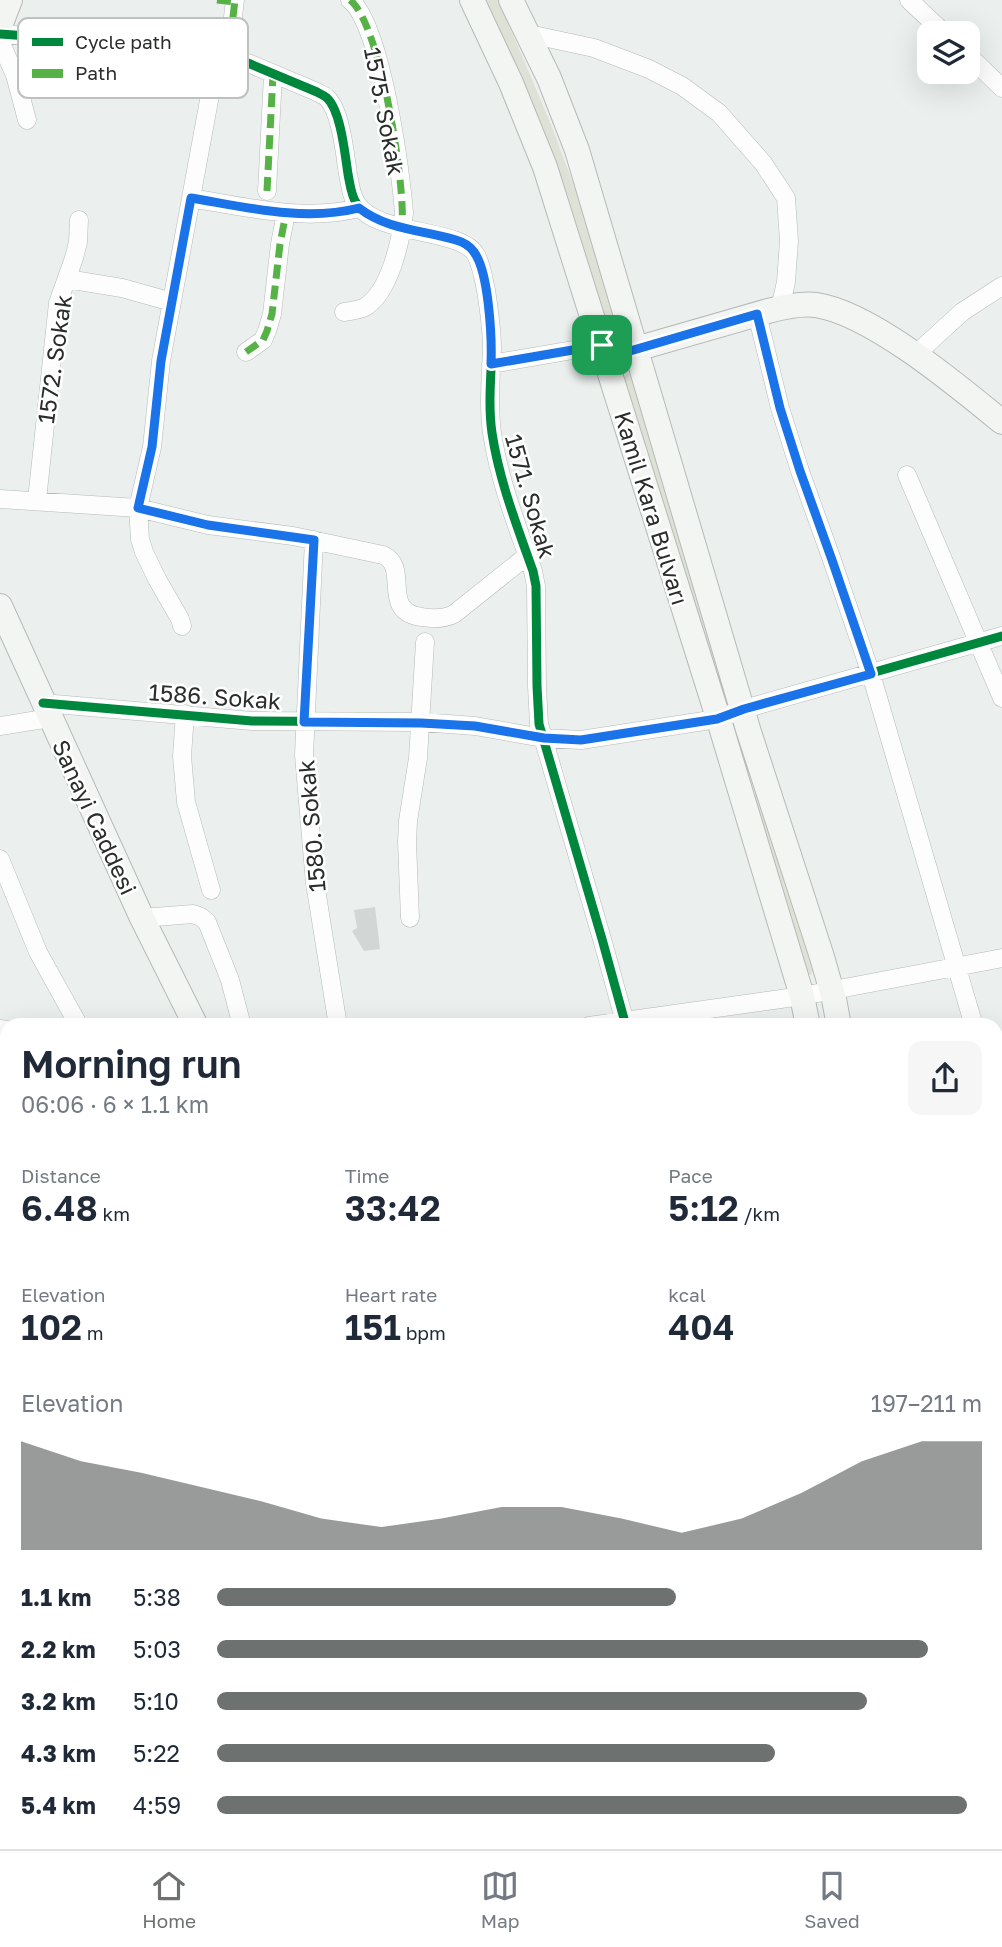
<!DOCTYPE html>
<html lang="en">
<head>
<meta charset="utf-8">
<style>
	:root { --surface:#fff; --page:#f6f6f7; --text:#1f2937; --muted:#747a83; --line:#e0e1e3; --accent:#6d7170 }
	body { margin:0; font-family:"Golos Text",sans-serif; background:var(--page); color:var(--text); height:100vh; display:flex; flex-direction:column; font-size:26px; white-space:nowrap }
	* { box-sizing:border-box; margin:0 }
	p { font-size:23px; color:var(--muted) }
	.icon { flex:none; width:38px; height:38px; fill:none; stroke:currentColor; stroke-width:2; stroke-linecap:round; stroke-linejoin:round }
	.map { position:relative; flex:1; overflow:hidden }
	.sheet { position:absolute; left:0px; top:1018px; width:1003px; height:831px; display:flex; flex-direction:column; background:var(--surface); border-radius:21px 21px 0 0; box-shadow:0 7px 28px #0002 }
	.sheet>* { flex:none }
	.fabs { position:absolute; left:917px; top:21px; display:grid; gap:14px }
	.fabs a { display:grid; place-items:center; width:63px; height:63px; border-radius:14px; background:var(--surface); box-shadow:0 7px 28px #0002; font-size:35px }
	.pin { position:absolute; display:grid; place-items:center; width:60px; height:60px; color:#fff; margin:-30px; border-radius:14px; box-shadow:0 4px 10px #0006 }
	.round { display:grid; place-items:center; flex:none; width:74px; height:74px; border-radius:14px; background:var(--page) }
	.summary { display:flex; align-items:center; justify-content:space-between; height:119px; padding:0 21px }
	h1 { font-size:38px; font-weight:600; line-height:52px }
	.metrics { display:grid; grid-template-columns:repeat(3,1fr); gap:10px; height:119px; padding:7px 21px }
	.metrics div { display:grid; align-content:center }
	.metrics b { font-size:35px; font-weight:600 }
	.metrics small { font-size:19px; font-weight:400 }
	.metrics p { font-size:19px }
	.chart { height:196px; padding:14px 21px }
	.chart p { display:flex; justify-content:space-between }
	.chart svg { width:100%; height:126px; margin-top:7px; fill:var(--accent); opacity:.7 }
	ul { padding:0 21px; list-style:none; font-size:23px }
	li { display:grid; grid-template-columns:112px 84px 1fr; align-items:center; height:52px }
	li i { height:18px; border-radius:9px; background:var(--accent) }
	.dock { display:flex; justify-content:space-around; align-items:center; height:98px; border-top:2px solid var(--line); background:var(--surface); font-size:19px; color:var(--muted) }
	.dock a { display:grid; justify-items:center; gap:4px }
	.dock .on { color:var(--accent) }
	.map>svg:first-child { display:block }
</style>
</head>
<body>
<div class="map">
<svg width="1002" height="1849" viewBox="0 0 1002 1849">
	<rect width="100%" height="100%" fill="#ebf0ee"/>
	<!-- green -->
	<path fill="#dee2d6" d="M486 0H498L500 4 550 122 576 191 616 326 614 332H609L607 328 569 199 543 127Z
		M628 374 632 377 727 700 725 701 623 378Z
		M758 793 813 971 811 975 808 974 753 795Z
		M7 1411V1606H0V1412Z"/>
	<!-- building -->
	<path fill="#d2d6d5" d="M375 907 380 949 364 951 352 931 357 928 354 910Z"/>
	<g fill="none" stroke-linecap="round" stroke-linejoin="round">
		<!-- street casing -->
		<g stroke="#b5bab8" stroke-width="19">
			<path id="street" d="M909 0 944 33
				M0 34 112 42 217 57 248 63 317 92C320 94 324 95 327 98 341 111 345 155 348 174 350 184 351 196 357 204 378 236 462 228 476 255 482 266 483 278 486 290 489 310 492 329 492 348 491 377 488 405 492 433 499 480 517 526 533 571L536 586 537 686 539 724 602 939 626 1026
				M529 34 594 48 649 69 682 86 719 113 763 163 786 198 789 241 786 282 780 308
				M0 41 15 75 27 120
				M968 55 1002 88
				M228 59 235 0
				M267 191 273 75
				M191 198C246 207 304 222 359 208
				M67 279 122 288 172 302
				M344 312C351 311 359 310 365 307 390 292 401 240 404 213 401 172 381 24 350 0
				M757 314 780 408 800 471 832 560 871 674 974 1026
				M246 352 263 340 267 331 272 314 280 244 286 213
				M915 355 962 312 1002 286
				M491 364 602 345
				M907 475 1002 698
				M0 499 138 508 208 525 293 536 383 555C411 567 379 612 422 617 433 619 444 619 454 614L528 555
				M37 500 58 303 74 258 78 242 79 220
				M314 540 304 755 315 883 338 1026
				M182 626 180 619 157 579 144 552 140 539 138 508 152 447 161 361 217 57
				M43 703 252 721 421 722 475 726 543 738 581 740 717 719 744 709 1002 636
				M185 714 182 756 186 802 211 890
				M0 726 50 718
				M0 859 38 952 79 1026
				M142 918 193 914 201 917 207 922 230 980 242 1026
				M410 918 407 842 408 821 418 758 425 642
				M589 1026 802 996 1002 958
				M0 1029 7 1030
				M0 1048 7 1049
				M996 1099 1002 1118
				M0 1121 7 1120
				M0 1226 7 1225
				M996 1264 1002 1262
				M0 1332H7
				M996 1633 1002 1631
				M996 1691 1002 1725
				M425 1843 463 1849
				M958 1843 959 1849
				M338 1849 339 1843
				M560 1849 561 1843
				M676 1849 677 1843"/>
		</g>
		<!-- secondary casing -->
		<g stroke="#b5bab8" stroke-width="26">
			<path id="secondary" d="M472 0 511 83 545 167 721 727 802 996 808 1026
				M511 0 549 78 577 150 748 729 822 957 834 999 839 1026
				M0 26 10 0
				M622 353 768 311C783 307 800 303 816 305 871 313 958 386 1002 422
				M0 606 142 918 196 1026
				M996 1293 1002 1304
				M0 1685H7
				M219 1849 221 1843
				M797 1849 799 1843
				M828 1849 829 1843"/>
		</g>
		<!-- street -->
		<use href="#street" stroke="#fcfdfc" stroke-width="18"/>
		<!-- secondary -->
		<use href="#secondary" stroke="#f3f5f2" stroke-width="24"/>
		<!-- quiet -->
		<path stroke="#56b246" stroke-width="7" stroke-dasharray="14 7" stroke-linecap="butt" d="M217 0 235 2
			M350 0C381 24 406 188 402 228
			M228 59 235 0
			M267 191 273 75
			M246 352 263 340 267 331 272 314 280 244 286 213"/>
		<!-- cycleway casing -->
		<g stroke="#fff" stroke-width="13">
			<path id="cycleway" d="M0 34 112 42 217 57 248 63 317 92C320 94 324 95 327 98 341 111 345 155 348 174 350 184 351 196 357 204 378 236 462 228 476 255 482 266 483 278 486 290 489 310 492 329 492 348 491 377 488 405 492 433 499 480 517 526 533 571L536 586 537 686 539 724 602 939 626 1026
				M43 703 252 721 421 722 475 726 543 738 581 740 717 719 744 709 1002 636"/>
		</g>
		<!-- cycleway -->
		<use href="#cycleway" stroke="#00873e" stroke-width="9"/>
	</g>
	<g fill="none" stroke-linecap="round" stroke-linejoin="round">
		<!-- route casing -->
		<g stroke="#fff" stroke-width="14">
			<path id="route" d="M191 198C245 207 304 222 359 208 387 230 423 230 456 240 463 242 470 246 474 252 489 272 492 338 491 364L602 345 606 358 757 314 780 408 800 471 832 560 871 674 744 709 717 719 581 740 544 738 475 726 421 723 304 722 314 540 208 525 138 508 152 447 161 361Z"/>
		</g>
		<!-- route -->
		<use href="#route" stroke="#1a73e8" stroke-width="9"/>
	</g>
	<g text-anchor="middle" dominant-baseline="central" stroke-width="5" stroke-linejoin="round" paint-order="stroke">
		<!-- street labels -->
		<g font-size="23" fill="#292d2c" stroke="#fff">
			<text transform="translate(385 111) rotate(79)">1575. Sokak</text>
			<text transform="translate(54 359) rotate(-82)">1572. Sokak</text>
			<text transform="translate(531 496) rotate(74)">1571. Sokak</text>
			<text transform="translate(652 508) rotate(73)">Kamil Kara Bulvarı</text>
			<text transform="translate(215 696) rotate(4)">1586. Sokak</text>
			<text transform="translate(95 817) rotate(65)">Sanayi Caddesi</text>
			<text transform="translate(311 826) rotate(-95)">1580. Sokak</text>
		</g>
	</g>
	<!-- legend -->
	<rect x="18" y="18" width="230" height="80" rx="10" fill="#fff" stroke="#bfc0c0" stroke-width="2"/>
	<rect x="32" y="38" width="31" height="8" fill="#00873e"/>
	<rect x="32" y="69" width="31" height="9" fill="#56b246"/>
	<g font-size="19" fill="#292d2c">
		<text x="75" y="49">Cycle path</text>
		<text x="75" y="80">Path</text>
	</g>
</svg>
<div class="fabs">
<a><svg class="icon" aria-label="layers" viewBox="0 0 24 24"><path d="M12 4l9 5-9 5-9-5zM3 14l9 5 9-5"/></svg></a>
</div>
<div class="pin" style="left:602px;top:345px;background:#1e9e55"><svg class="icon" aria-label="arrive" viewBox="0 0 24 24"><path d="M6 21V4h12l-3 4 3 4H6"/></svg></div>
<section class="sheet">
<div class="summary"><div><h1>Morning run</h1><p>06:06 · 6 × 1.1 km</p></div><a class="round"><svg class="icon" aria-label="share" viewBox="0 0 24 24"><path d="M12 15V3M7 8l5-5 5 5M5 13v7h14v-7"/></svg></a></div>
<div class="metrics">
<div><p>Distance</p><b>6.48<small> km</small></b></div>
<div><p>Time</p><b>33:42</b></div>
<div><p>Pace</p><b>5:12<small> /km</small></b></div>
</div>
<div class="metrics">
<div><p>Elevation</p><b>102<small> m</small></b></div>
<div><p>Heart rate</p><b>151<small> bpm</small></b></div>
<div><p>kcal</p><b>404</b></div>
</div>
<div class="chart"><p><span>Elevation</span>197–211 m</p>
<svg viewBox="0 0 160 44" preserveAspectRatio="none"><path d="M0 44V6L10 13L20 17L30 22L40 27L50 33L60 36L70 33L80 29L90 29L100 33L110 38L120 33L130 24L140 13L150 6L160 6V44z"/></svg>
</div>
<ul>
<li><b>1.1 km</b>5:38<i style="width:60%"></i></li>
<li><b>2.2 km</b>5:03<i style="width:93%"></i></li>
<li><b>3.2 km</b>5:10<i style="width:85%"></i></li>
<li><b>4.3 km</b>5:22<i style="width:73%"></i></li>
<li><b>5.4 km</b>4:59<i style="width:98%"></i></li>
</ul>
</section>
</div>
<nav class="dock">
<a class="on"><svg class="icon" aria-label="home" viewBox="0 0 24 24"><path d="M3 11l9-7 9 7M6 9v11h12V9"/></svg>Home</a>
<a><svg class="icon" aria-label="map" viewBox="0 0 24 24"><path d="M3 6l6-2 6 2 6-2v14l-6 2-6-2-6 2zM9 4v14M15 6v14"/></svg>Map</a>
<a><svg class="icon" aria-label="saved" viewBox="0 0 24 24"><path d="M7 4h10v16l-5-4-5 4z"/></svg>Saved</a>
</nav>
</body>
</html>
